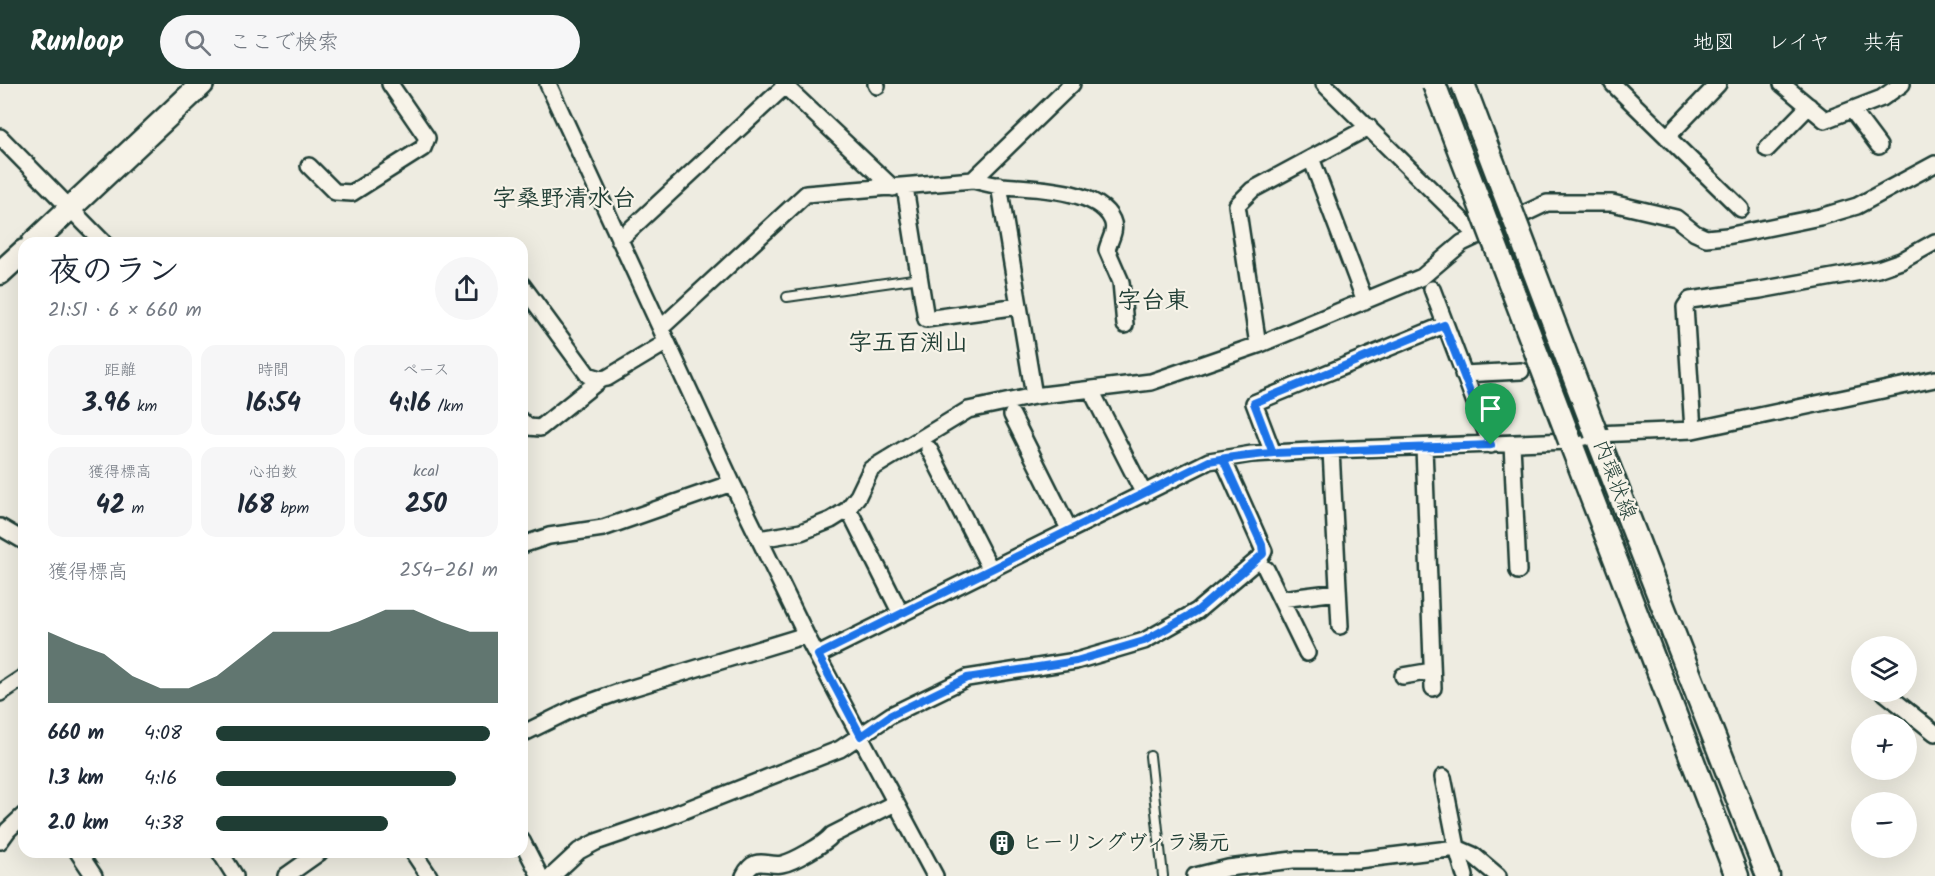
<!DOCTYPE html>
<html lang="ja">
<head>
<meta charset="utf-8">
<style>
	:root { --surface:#fff; --page:#f6f6f7; --text:#1f2937; --muted:#747a83; --accent:#1f3d34 }
	body { margin:0; font-family:Kalam,"Klee One",sans-serif; background:var(--page); color:var(--text); height:100vh; display:flex; flex-direction:column; font-size:22px; white-space:nowrap }
	* { box-sizing:border-box; margin:0 }
	p { font-size:20px; color:var(--muted) }
	.icon { flex:none; width:33px; height:33px; fill:none; stroke:currentColor; stroke-width:2; stroke-linecap:round; stroke-linejoin:round }
	.map { position:relative; flex:1; overflow:hidden }
	.drawer { position:absolute; left:18px; top:153px; width:510px; height:621px; display:flex; flex-direction:column; background:var(--surface); border-radius:18px; box-shadow:0 6px 24px #0002 }
	.drawer>* { flex:none }
	.controls { position:absolute; left:1851px; top:552px; display:grid; gap:12px }
	.controls a { display:grid; place-items:center; width:66px; height:66px; border-radius:50%; background:var(--surface); box-shadow:0 6px 24px #0002; font-size:30px }
	.pin { position:absolute; display:grid; place-items:center; width:51px; height:51px; color:#fff; margin:-62px -26px; border-radius:50% 50% 50% 0; rotate:-45deg; box-shadow:0 0 6px #0007 }
	.pin .icon { rotate:45deg }
	.round { display:grid; place-items:center; flex:none; width:63px; height:63px; border-radius:32px; background:var(--page) }
	.head { display:flex; align-items:center; justify-content:space-between; height:102px; padding:0 30px }
	h1 { font-size:33px; font-weight:800; line-height:45px }
	.stats { display:grid; grid-template-columns:repeat(3,1fr); gap:9px; height:102px; padding:6px 30px }
	.stats div { display:grid; align-content:center; border-radius:15px; background:var(--page); text-align:center }
	.stats b { font-size:26px; font-weight:800 }
	.stats small { font-size:16px; font-weight:400 }
	.stats p { font-size:16px }
	.chart { height:168px; padding:12px 30px }
	.chart p { display:flex; justify-content:space-between }
	.chart svg { width:100%; height:108px; margin-top:6px; fill:var(--accent); opacity:.7 }
	ul { padding:0 30px; list-style:none; font-size:20px }
	li { display:grid; grid-template-columns:96px 72px 1fr; align-items:center; height:45px }
	li i { height:15px; border-radius:8px; background:var(--accent) }
	header { display:flex; align-items:center; gap:36px; box-sizing:border-box; height:84px; padding:0 30px; background:var(--accent); color:#fff }
	header strong { font-size:28px }
	nav { display:flex; gap:33px; margin-inline-start:auto; font-size:21px }
	.search { width:420px; height:54px; background:var(--page); display:flex; align-items:center; gap:15px; box-sizing:border-box; padding:0 21px; border-radius:33px; color:var(--muted); font-size:22px }
	.map>svg:first-child { display:block }
</style>
</head>
<body>
<header>
<strong>Runloop</strong>
<div class="search"><svg class="icon" aria-label="search" viewBox="0 0 24 24"><circle cx="10" cy="10" r="6"/><path d="M15 15l6 6"/></svg>ここで検索</div>
<nav><a>地図</a><a>レイヤ</a><a>共有</a></nav>
</header>
<div class="map">
<svg width="1935" height="792" viewBox="0 0 1935 792">
	<rect width="100%" height="100%" fill="#eeece1"/>
	<filter id="ink" filterUnits="userSpaceOnUse"><feTurbulence type="fractalNoise" baseFrequency=".0167" numOctaves="2"/><feDisplacementMap in="SourceGraphic" scale="12" xChannelSelector="R" yChannelSelector="G"/><feConvolveMatrix kernelMatrix="1 2 1 2 8 2 1 2 1" color-interpolation-filters="sRGB"/></filter>
	<g filter="url(#ink)">
		<g fill="none" stroke-linecap="round" stroke-linejoin="round">
			<!-- lane casing -->
			<g stroke="#1f3d34" stroke-width="12">
				<path id="lane" d="M787 213 920 194
					M1150 672 1163 792"/>
			</g>
			<!-- street casing -->
			<g stroke="#1f3d34" stroke-width="20">
				<path id="street" d="M548 0 732 399 806 551 935 792
					M876 0 877 2
					M1324 0 1478 152
					M1613 0 1741 125
					M1782 0 1825 36 1882 14 1902 0
					M785 2 893 104
					M1852 26 1879 62
					M0 53 104 159
					M1667 53 1718 0
					M1767 65 1809 22
					M1311 74 1365 217
					M309 82 335 108 352 109 423 64 427 54 425 51 390 0
					M973 96C982 98 992 101 1001 102 1029 104 1098 104 1112 136 1117 147 1109 156 1107 166L1121 198 1125 241
					M999 101 1034 312
					M905 103 926 235 1019 222
					M619 156 785 2 783 0
					M522 201 588 291 601 295 607 294 667 258
					M1432 205 1491 361
					M661 244 806 110 973 96 1072 0
					M1258 261 1237 121 1252 106 1369 43
					M1463 290 1521 287
					M1095 314 1144 410
					M1012 331 1070 447
					M522 337 528 343 540 344 601 295
					M1693 346 1685 223 1690 216 1760 206 1878 185 1901 177 1935 158
					M1512 360 1518 487
					M1424 363 1433 604
					M929 365 991 486
					M1331 366 1340 542
					M1273 369 1254 319 1444 241
					M852 432 901 530
					M0 443 24 457
					M759 455 801 448 831 436 847 426 858 412 871 385 968 326 1034 312 1151 298 1258 261 1422 193 1462 159 1547 119H1612L1676 134 1695 149 1706 154 1727 152 1820 133 1857 122 1935 80
					M522 461 549 452 603 444 732 399
					M1266 485 1307 569
					M1281 515 1338 508
					M818 571 1209 377 1252 370 1329 366 1570 357 1596 350 1693 346 1935 295
					M1403 592 1432 587
					M0 609 24 593
					M1885 609 1935 649
					M522 650 577 623 619 608 806 551
					M1443 693 1457 764 1465 792
					M0 757 8 746 24 731
					M522 757 540 792
					M78 768 94 792
					M220 768 235 792
					M413 768 429 792
					M286 792 320 768
					M552 792 579 767 596 758 660 736 840 665 891 631 967 594 1076 577 1144 557 1197 527 1260 474 1264 467 1223 375
					M744 792C755 770 767 783 782 780 793 778 825 760 832 751L895 719
					M1195 792 1228 784 1293 776H1358L1457 764 1473 771 1498 792"/>
			</g>
			<!-- secondary casing -->
			<g stroke="#1f3d34" stroke-width="27">
				<path id="secondary" d="M33 159 202 0
					M0 189 24 167
					M1596 350 1768 792
					M1570 357 1737 792"/>
			</g>
			<!-- lane -->
			<use href="#lane" stroke="#f7f3e8" stroke-width="8"/>
			<!-- street -->
			<use href="#street" stroke="#f7f3e8" stroke-width="15"/>
			<!-- secondary -->
			<use href="#secondary" stroke="#f7f3e8" stroke-width="22"/>
			<!-- secondary-bridge casing -->
			<g stroke="#1f3d34" stroke-width="27" stroke-linecap="butt">
				<path id="secondary-bridge" d="M1434 0 1570 357
					M1463 0 1596 350"/>
			</g>
			<!-- secondary-bridge -->
			<use href="#secondary-bridge" stroke="#f7f3e8" stroke-width="22"/>
		</g>
	</g>
	<g fill="none" stroke-linecap="round" stroke-linejoin="round" filter="url(#ink)">
		<!-- route casing -->
		<g stroke="#fff" stroke-width="12">
			<path id="route" d="M1491 361 1273 369C1251 370 1230 373 1209 377L818 571 861 652 891 631 967 594 1076 577 1144 557 1197 527 1263 470 1262 461 1223 375 1273 369 1254 319 1444 241 1491 361"/>
		</g>
		<!-- route -->
		<use href="#route" stroke="#1a73e8" stroke-width="8"/>
	</g>
	<!-- icons -->
	<defs>
		<g id="building-disc" transform="scale(1.35)"><circle r="9.5" fill="#1f3d34" stroke="#f7f3e8"/><path d="M-4-6H4V6H1V3H-1V6H-4ZM-2.5-4.3h1.7v1.8h-1.7ZM.8-4.3h1.7v1.8H.8ZM-2.5-1h1.7V.8h-1.7ZM.8-1h1.7V.8H.8Z" fill="#fff"/></g>
	</defs>
	<g fill-rule="evenodd">
		<use href="#building-disc" x="1002" y="759"/>
	</g>
	<g text-anchor="middle" dominant-baseline="central" stroke-width="4.5" stroke-linejoin="round" paint-order="stroke">
		<!-- street labels -->
		<g font-size="21" fill="#1f3d34" stroke="#f7f3e8">
			<text transform="translate(1614 396) rotate(69)">内環状線</text>
		</g>
		<!-- poi labels -->
		<g font-size="21" font-weight="bold" fill="#1f3d34" stroke="#f7f3e8" text-anchor="start">
			<text x="1022" y="759">ヒーリングヴィラ湯元</text>
		</g>
		<!-- quarter labels -->
		<g font-size="24" font-weight="bold" fill="#1f3d34" stroke="#f7f3e8">
			<text x="564" y="115">字桑野清水台</text>
			<text x="1153" y="217">字台東</text>
			<text x="908" y="259">字五百渕山</text>
		</g>
	</g>
</svg>
<div class="controls">
<a><svg class="icon" aria-label="layers" viewBox="0 0 24 24"><path d="M12 4l9 5-9 5-9-5zM3 14l9 5 9-5"/></svg></a>
<a>+</a>
<a>−</a>
</div>
<div class="pin" style="left:1491px;top:361px;background:#1e9e55"><svg class="icon" aria-label="arrive" viewBox="0 0 24 24"><path d="M6 21V4h12l-3 4 3 4H6"/></svg></div>
<section class="drawer">
<div class="head"><div><h1>夜のラン</h1><p>21:51 · 6 × 660 m</p></div><a class="round"><svg class="icon" aria-label="share" viewBox="0 0 24 24"><path d="M12 15V3M7 8l5-5 5 5M5 13v7h14v-7"/></svg></a></div>
<div class="stats">
<div><p>距離</p><b>3.96<small> km</small></b></div>
<div><p>時間</p><b>16:54</b></div>
<div><p>ペース</p><b>4:16<small> /km</small></b></div>
</div>
<div class="stats">
<div><p>獲得標高</p><b>42<small> m</small></b></div>
<div><p>心拍数</p><b>168<small> bpm</small></b></div>
<div><p>kcal</p><b>250</b></div>
</div>
<div class="chart"><p><span>獲得標高</span>254–261 m</p>
<svg viewBox="0 0 160 44" preserveAspectRatio="none"><path d="M0 44V15L10 20L20 24L30 33L40 38L50 38L60 33L70 24L80 15L90 15L100 15L110 11L120 6L130 6L140 11L150 15L160 15V44z"/></svg>
</div>
<ul>
<li><b>660 m</b>4:08<i style="width:97%"></i></li>
<li><b>1.3 km</b>4:16<i style="width:85%"></i></li>
<li><b>2.0 km</b>4:38<i style="width:61%"></i></li>
</ul>
</section>
</div>
</body>
</html>
